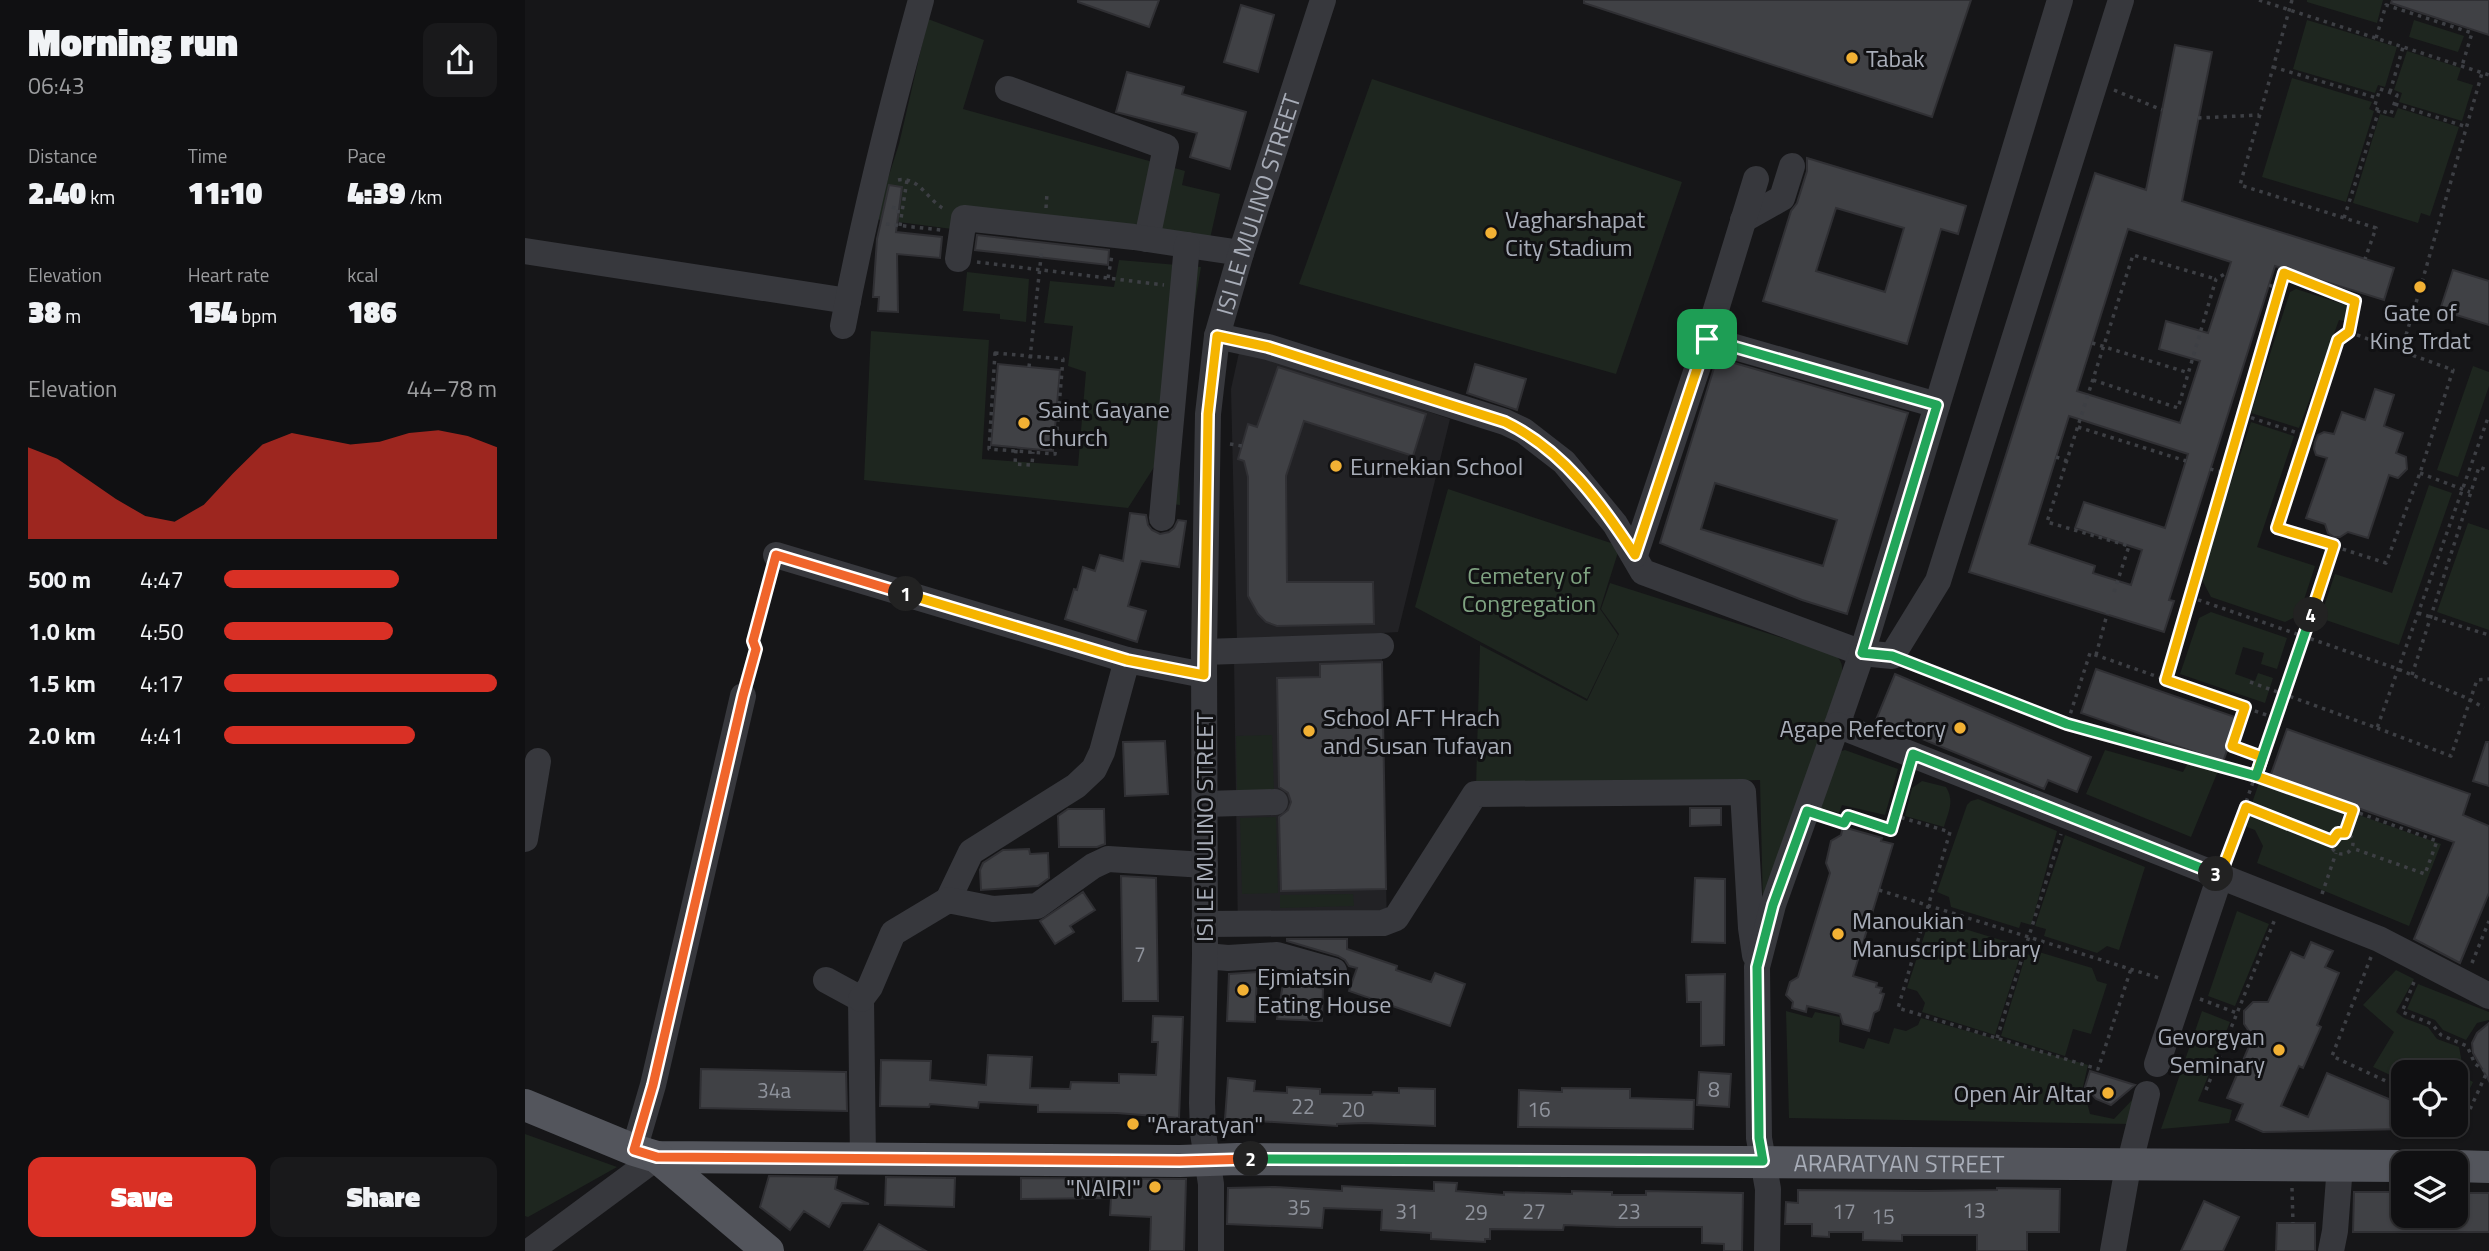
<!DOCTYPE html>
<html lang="en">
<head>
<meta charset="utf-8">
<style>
	:root { --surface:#101012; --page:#19191b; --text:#f1f3f6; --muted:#9c9d9f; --line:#303032; --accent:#d93025 }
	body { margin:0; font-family:"Titillium Web",sans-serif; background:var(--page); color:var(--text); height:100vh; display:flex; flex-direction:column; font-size:26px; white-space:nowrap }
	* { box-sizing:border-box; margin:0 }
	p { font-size:23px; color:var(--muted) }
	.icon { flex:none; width:38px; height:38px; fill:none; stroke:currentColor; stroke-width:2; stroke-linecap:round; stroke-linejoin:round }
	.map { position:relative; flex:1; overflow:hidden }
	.panel { display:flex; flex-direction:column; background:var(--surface); width:525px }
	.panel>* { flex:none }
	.fabs { position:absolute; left:1866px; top:1060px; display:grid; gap:14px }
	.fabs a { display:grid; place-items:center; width:77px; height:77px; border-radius:14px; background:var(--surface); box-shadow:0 2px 5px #0004,0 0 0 2px var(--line); font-size:35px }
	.pin { position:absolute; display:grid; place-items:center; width:60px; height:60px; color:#fff; margin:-30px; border-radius:14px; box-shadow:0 4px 10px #0006 }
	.km { position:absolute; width:35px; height:35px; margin:-18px; border-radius:50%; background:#222; color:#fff; font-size:19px; line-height:35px; text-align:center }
	.round { display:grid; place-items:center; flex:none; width:74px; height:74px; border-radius:14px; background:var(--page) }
	.summary { display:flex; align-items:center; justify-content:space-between; height:119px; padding:0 28px }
	h1 { font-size:38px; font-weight:800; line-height:52px }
	.stats { display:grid; grid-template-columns:repeat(3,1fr); gap:10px; height:119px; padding:7px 28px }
	.stats div { display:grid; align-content:center }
	.stats b { font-size:30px; font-weight:800 }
	.stats small { font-size:19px; font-weight:400 }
	.stats p { font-size:19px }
	.chart { height:196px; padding:14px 28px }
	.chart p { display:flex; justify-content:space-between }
	.chart svg { width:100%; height:126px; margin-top:7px; fill:var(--accent); opacity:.7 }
	.cta { display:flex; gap:14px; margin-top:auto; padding:14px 28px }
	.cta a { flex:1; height:80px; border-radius:14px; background:var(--accent); color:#fff; font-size:28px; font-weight:800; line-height:80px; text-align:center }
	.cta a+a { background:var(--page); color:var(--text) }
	ul { padding:0 28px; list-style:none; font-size:23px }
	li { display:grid; grid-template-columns:112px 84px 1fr; align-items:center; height:52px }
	li i { height:18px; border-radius:9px; background:var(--accent) }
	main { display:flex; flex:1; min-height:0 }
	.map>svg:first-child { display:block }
</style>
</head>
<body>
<main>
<section class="panel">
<div class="summary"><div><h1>Morning run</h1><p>06:43</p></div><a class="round"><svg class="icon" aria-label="share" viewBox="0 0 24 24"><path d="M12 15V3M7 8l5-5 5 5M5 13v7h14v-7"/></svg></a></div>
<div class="stats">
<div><p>Distance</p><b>2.40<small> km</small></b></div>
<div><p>Time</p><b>11:10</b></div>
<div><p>Pace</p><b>4:39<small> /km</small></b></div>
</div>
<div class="stats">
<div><p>Elevation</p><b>38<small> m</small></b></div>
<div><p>Heart rate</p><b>154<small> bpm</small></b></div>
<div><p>kcal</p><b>186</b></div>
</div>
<div class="chart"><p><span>Elevation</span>44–78 m</p>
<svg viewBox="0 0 160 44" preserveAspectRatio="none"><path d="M0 44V12L10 16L20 23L30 30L40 36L50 38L60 32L70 21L80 11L90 7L100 9L110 11L120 10L130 7L140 6L150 8L160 12V44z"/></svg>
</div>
<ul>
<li><b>500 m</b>4:47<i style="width:64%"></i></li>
<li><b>1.0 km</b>4:50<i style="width:62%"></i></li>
<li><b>1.5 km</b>4:17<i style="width:100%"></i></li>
<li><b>2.0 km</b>4:41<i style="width:70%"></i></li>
</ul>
<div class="cta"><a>Save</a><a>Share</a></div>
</section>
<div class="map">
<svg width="1964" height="1251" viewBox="0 0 1964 1251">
	<rect width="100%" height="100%" fill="#161618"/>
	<!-- built -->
	<path fill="#222225" d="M715 348 925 419 873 632 712 642 706 389Z
		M857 656 862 933 713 935 709 658Z"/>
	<!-- green -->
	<path fill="#1e261f" d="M1782 0H1858L1852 23 1782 2Z
		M403 19 459 40 438 109 660 171 657 185 695 194 684 243 435 230 350 219 374 144Z
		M1782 20 1872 47 1860 87 1853 85 1850 93 1768 69Z
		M1889 20 1939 36 1933 52 1884 37Z
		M1882 51 1936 68 1932 80 1948 85 1937 121 1874 102 1877 93 1869 90Z
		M1767 78 1847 102 1844 109 1849 111 1821 202 1737 177Z
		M847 79 1157 182 1091 374 774 284Z
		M1873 108 1934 127 1905 216 1896 213 1893 223 1828 203 1855 114 1869 118Z
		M594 260 676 267 653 406 655 505 633 502 631 464 603 508 339 480 346 331 464 340 457 459 553 466 561 372 543 366 548 326 519 323 525 281 589 287Z
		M442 272 504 279 501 322 475 319V314L438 311Z
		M1771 289 1827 307 1823 322 1814 320 1774 428 1726 413 1765 292Z
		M1948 366 1964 372V386L1933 477 1912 470Z
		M1726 422 1769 436 1732 547 1790 566 1774 615 1760 622 1686 597 1675 576Z
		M1904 485 1927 493 1874 645 1795 618 1810 574 1867 593Z
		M923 489 1095 546 1075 609 1093 635 1062 699 890 607Z
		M1943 523 1964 530V630L1912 612Z
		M1085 583 1308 654C1317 660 1318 665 1317 676L1238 907 1235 780 951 787 955 645 1062 701 1094 634 1076 609Z
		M1686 612 1762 638 1752 669 1736 664 1739 653 1718 647 1710 674 1730 681 1733 673 1748 678 1740 703 1655 674 1674 618Z
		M747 735 749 791H712L711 736Z
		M1320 750 1373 769 1360 815 1317 805 1314 813 1296 808 1313 752Z
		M1580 750 1658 772 1664 761 1693 771 1666 837 1561 794Z
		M1735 780 1916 844 1884 926 1732 863 1738 846 1730 830 1719 826Z
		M1397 781 1421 787C1430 802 1423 812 1419 827L1380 816 1387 788Z
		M1453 799 1532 831 1506 925 1496 922 1494 928 1426 907 1424 897 1412 892 1442 805 1446 801Z
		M751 817 753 893 717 894 715 818Z
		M1540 835 1620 867 1594 950 1582 946 1572 953 1519 936 1521 929 1510 926Z
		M828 894 829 906 755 908V895Z
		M1712 911 1744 924 1710 1006 1683 996Z
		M1420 923 1489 944 1488 950 1496 953 1470 1035 1397 1012 1400 1003 1392 991 1382 988 1402 927 1413 929Z
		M1514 952 1567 968 1572 981 1582 984 1566 1034 1548 1029 1540 1056 1476 1036 1501 954 1512 957Z
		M1871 970 1889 979 1871 1012 1879 1018 1903 1027 1912 1039 1934 1047 1938 1068 1943 1072 1941 1078 1948 1082 1936 1108 1930 1105V1073H1878V1081L1848 1067 1869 1032 1838 1005Z
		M1893 984 1964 1012V1020L1952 1023 1941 1040 1918 1030 1910 1020 1882 1009Z
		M1261 1011 1287 1018 1290 1012 1315 1017 1314 1042 1339 1049 1343 1038 1364 1044 1369 1028 1381 1031 1393 1025 1396 1018 1563 1065 1558 1087 1565 1114 1589 1119 1609 1098 1606 1124 1264 1118Z
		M1677 1011 1705 1022 1673 1101 1707 1110 1704 1123 1636 1129Z
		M0 1134 92 1167 3 1217 0 1216Z"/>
	<!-- building -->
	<path fill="#404145" stroke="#303034" stroke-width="2" fill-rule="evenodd" d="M553 0H634L624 27 553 2Z
		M1059 0H1446L1407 117 1059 3Z
		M1867 0H1964V35L1866 3Z
		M716 5 749 15 733 72 699 62Z
		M1650 45 1687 52 1657 201 1869 268 1859 300 1750 266 1644 600 1649 601 1639 632 1444 572 1570 173 1621 190ZM1603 229 1706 262 1683 333 1641 321 1634 349 1675 361 1655 423 1552 391ZM1544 416 1663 454 1640 528 1559 502 1550 528 1617 550 1606 585 1568 573 1570 566 1504 544Z
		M602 72 659 87 657 94 721 112 705 169 665 157 672 133 591 112Z
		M1282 158 1441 206 1433 234 1416 229 1382 344 1238 301 1266 211 1272 203 1282 171ZM1311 208 1379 228 1360 292 1291 271Z
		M364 185 377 187 371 232 417 237 415 258 372 254 373 312 353 311 354 297H348L352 239Z
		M452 235 584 250 583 265 450 250Z
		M1928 270 1964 281V325L1915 310Z
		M1192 358 1383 413 1322 614 1277 600 1135 543ZM1190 483 1312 520 1298 566 1176 529Z
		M473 364 535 370 528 451 466 445Z
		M950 364 1001 379 992 410 942 393Z
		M753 367 901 414 888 456 779 421 761 476 762 582H848L849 624 752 626 741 622 733 614 723 596V477L719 461 713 459 723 424 732 427Z
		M1850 389 1869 395 1859 426 1878 433 1871 453 1881 457 1882 469 1873 478 1864 475 1843 538 1823 532 1815 537H1809L1803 533 1800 524 1781 518 1802 458 1791 455 1789 449 1790 442 1793 435 1799 432 1809 434 1817 412 1840 420Z
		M605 513 621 515 623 525 627 530 635 534 644 532 649 528 653 520 661 521 654 567 616 561 603 606 621 611 612 642 540 619 549 589 552 590 558 567 570 571 575 555 598 561Z
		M857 662 861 889 756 891 754 817 763 810 766 802 763 793 754 787 752 678 795 677V664Z
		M1571 669 1713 718 1698 762 1556 713Z
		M1370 674 1566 757 1552 792 1523 780 1519 789 1351 720Z
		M1762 729 1945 794 1938 815 1964 826V893L1935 963 1889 939 1929 842 1745 777Z
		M640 741 643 794 600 796 598 742Z
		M1961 742H1964V786L1948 781Z
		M1165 808H1196V825L1165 826Z
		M543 809H579L580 844 572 847H534L533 816Z
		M1318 827 1357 838 1356 841 1368 844 1328 976 1352 983 1351 987 1357 988 1355 993 1359 994 1354 1010 1349 1013 1344 1031 1318 1024 1315 1014 1282 1006 1281 1012 1267 1008 1268 1002 1261 995 1265 982 1273 977 1305 873 1301 863 1306 841 1316 835Z
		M504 849 505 854 523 853 524 878 513 886 456 890 455 870 458 863 478 850Z
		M596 876 631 878 633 1001H598Z
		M1170 878 1200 879V943L1167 942Z
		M558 892 570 910 545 926 549 932 530 944 515 921Z
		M762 939H822V949L872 966 871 970 906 982 910 973 940 984 925 1026 824 991 832 968 824 966 820 960 813 956 762 941Z
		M1786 942 1808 951 1800 967 1814 973 1792 1025 1796 1027 1778 1068 1774 1066 1756 1106 1783 1117 1802 1073 1878 1105V1129L1738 1132 1711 1120 1718 1104 1702 1098 1728 1037 1719 1024V1011L1728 1002H1743L1766 952 1779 958Z
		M732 972 730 1022 702 1021 704 974Z
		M1200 974 1199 1045 1176 1046V1002H1162L1161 975Z
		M759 978 798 989 797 1021 752 1019Z
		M628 1016 658 1017 654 1118 592 1113 513 1112V1105L454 1102 453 1108 405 1104 404 1107 355 1106 356 1060 406 1061 405 1080 461 1085 463 1055 507 1057 505 1088 545 1089 546 1082 594 1083V1074L631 1075 633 1042H627Z
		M1964 1023V1081L1948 1053 1947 1043 1952 1033Z
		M176 1069 321 1072 322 1111 175 1108Z
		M1565 1071 1610 1085 1586 1105 1571 1099 1560 1087Z
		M1174 1072 1206 1074 1204 1107 1172 1105Z
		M703 1078 730 1081 729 1091 762 1093V1087L795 1089V1094L847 1095 848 1092 874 1093V1088L910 1089V1126L840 1123 812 1124V1126L700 1119Z
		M1037 1088 1105 1089V1098L1169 1100 1168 1129 993 1127 994 1090 1037 1092Z
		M244 1176 312 1177 310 1189 344 1204 317 1203 304 1227 279 1211 265 1230 235 1207Z
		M361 1177 430 1178 429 1207 360 1205Z
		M496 1178 661 1179 659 1251H625L626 1217 585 1215 586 1198 496 1199Z
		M909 1182 932 1183 931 1191 979 1195V1192L1047 1194V1191L1087 1192V1195H1121V1191L1218 1193 1217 1251H1199V1244L1177 1243V1227H1092L1039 1225 1038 1230 965 1229V1239H960V1242L906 1239V1233L856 1230 857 1210 799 1208 797 1228 702 1224 703 1188 751 1187 817 1191V1186L909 1191Z
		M1472 1188 1535 1189 1534 1232H1502V1251H1452V1235H1377V1241L1338 1240V1232H1304V1237L1287 1236V1224H1260L1261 1202 1273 1203V1190L1400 1191 1472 1190Z
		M1829 1192H1878V1216H1930V1193H1964V1232H1828Z
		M1679 1201 1714 1217 1698 1251H1656Z
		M1752 1223H1790V1251H1751Z
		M354 1224 401 1251H339Z"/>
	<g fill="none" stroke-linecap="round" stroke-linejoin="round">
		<!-- path -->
		<path stroke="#3d3f44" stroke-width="3.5" stroke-dasharray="3.5 5" stroke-linecap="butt" d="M1734 0 1964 75
			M1767 0 1715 185 1851 228 1840 259
			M1851 38 1861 5 1947 33 1937 66
			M1748 67 1852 98
			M1855 89 1872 95 1866 114 1849 108Z
			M1589 90 1637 110
			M1865 92 1878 47
			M1870 104 1942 127
			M1673 118 1734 115
			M373 180C395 176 402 201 421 210
			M369 206 368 211 377 212 382 180
			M521 208 522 193
			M1819 218 1854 110
			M361 224 416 230
			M375 226 377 212
			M452 262 639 285
			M583 278 587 255
			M1897 282 1957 73
			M1744 285 1754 289
			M1824 332 1928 370 1895 473 1861 563 1752 528 1813 340Z
			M1824 332 1830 291
			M1567 343 1664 373
			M1876 351 1894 293
			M470 353 538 359 530 454 464 449Z
			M504 367 517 248
			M1568 380 1653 408 1691 279 1703 272
			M1718 415 1782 436
			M1553 427 1661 461
			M705 444 717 446
			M491 450 490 464 507 465 508 452
			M1531 457 1542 461
			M1685 469 1700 473
			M1895 473 1945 492
			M1589 592 1604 546 1522 522 1608 255 1691 279
			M1665 597 1873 669 1944 699 1959 708
			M1893 613 1964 635
			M1571 655 1584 607
			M1386 664 1542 724 1565 653 1750 718
			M1887 675 1954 467 1964 471
			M224 677 231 649 227 641 246 574
			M1641 680 1759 273 1830 301
			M1725 682 1852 728 1964 415
			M1542 724 1731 776 1912 841 1900 874 1827 848
			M1852 728 1926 756 1952 680 1964 679
			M1703 745 1737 757
			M1707 746 1720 707
			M1721 807 1807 841
			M1371 816 1382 777
			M1300 817 1319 823 1323 816 1366 830 1371 816 1425 832 1373 1008 1573 1069 1606 969
			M1806 843a11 11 0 1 1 22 0a11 11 0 1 1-22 0Z
			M1820 833 1828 810
			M1702 858 1809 545
			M1354 890 1637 979
			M1797 894 1811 853
			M1846 957 1807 1056 1878 1089
			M1947 963 1964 921
			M1889 982 1877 1012 1907 1024 1916 1035 1942 1046 1950 1064 1962 1072 1941 1118 1930 1113
			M1675 999 1712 1013
			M1472 1038 1536 834
			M1681 1090 1750 919
			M1767 1188 1768 1223"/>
		<!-- minor -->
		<g stroke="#37383d" stroke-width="26">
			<path d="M483 89 641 147 622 239"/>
			<path d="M1218 220 1257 198 1267 166"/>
			<path d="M0 251 323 301"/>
			<path d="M433 259 439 218 609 237 716 253"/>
			<path d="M318 326C339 216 366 108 396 0"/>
			<path d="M692 336 743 347 980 422 999 431 1039 462 1090 524 1118 572 1337 653 1367 656 1413 581 1596 0"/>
			<path d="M1182 339 1412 405"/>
			<path d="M637 518 662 245"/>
			<path d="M251 555 602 660"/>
			<path d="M1110 555 1182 339 1231 179"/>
			<path d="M679 652 856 646"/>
			<path d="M1312 725 1337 653 1535 0"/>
			<path d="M680 804 750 802"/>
			<path d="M0 839 13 761"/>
			<path d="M423 900 446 852 551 786 569 769 577 752 602 660 679 675"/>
			<path d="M679 924 858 923 871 918 950 794 1218 792 1226 928 1230 955"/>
			<path d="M680 956 703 958 752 955 809 971"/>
			<path d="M301 980 336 999 338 1159"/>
			<path d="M336 999 345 987 368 933 423 900 468 909 512 906 568 866 583 859 680 865"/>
			<path d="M1632 1064 1695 876"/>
			<path d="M109 1150 128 1085 218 696"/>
			<path d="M5 1251 132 1157"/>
			<path id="s1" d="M686 1251V1184L678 1133 677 1103 680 956 679 652 683 414 692 336 716 253 798 0"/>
			<path d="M1242 1251 1243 1189 1234 1138 1232 967 1248 905 1312 725 1854 939 1964 996"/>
			<path d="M1588 1251 1601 1178 1622 1094"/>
			<path d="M1806 1251 1810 1231 1815 1165"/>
		</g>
		<!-- major -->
		<g stroke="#53555c" stroke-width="32">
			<path id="s2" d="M0 1105 109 1150 132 1157 655 1161 713 1159 1878 1166"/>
			<path d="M132 1157 243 1251"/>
			<path d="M1930 1166 1964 1167"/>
		</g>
	</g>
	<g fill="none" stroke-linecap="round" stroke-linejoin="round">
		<!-- split-1 casing -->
		<g stroke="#fff" stroke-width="14">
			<path id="split-1" d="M381 594 602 660 679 675 683 414 692 336 743 347 980 422C1038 450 1076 503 1110 555L1182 339"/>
		</g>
		<!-- split-2 casing -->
		<g stroke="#fff" stroke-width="14">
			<path id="split-2" d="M381 594 251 555 228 641 231 649 218 696 128 1085 109 1150 132 1157 655 1161 726 1159"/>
		</g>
		<!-- split-3 casing -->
		<g stroke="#fff" stroke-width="14">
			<path id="split-3" d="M726 1159 1238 1161 1234 1138 1232 967 1248 905 1282 811 1319 823 1323 816 1366 830 1388 754 1691 874"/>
		</g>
		<!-- split-4 casing -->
		<g stroke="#fff" stroke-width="14">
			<path id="split-4" d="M1691 874 1695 876 1721 807 1807 841 1813 833H1820L1828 810 1731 776 1737 757 1707 746 1720 707 1641 680 1759 273 1830 301 1824 332 1813 340 1752 528 1809 545 1786 615"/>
		</g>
		<!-- split-5 casing -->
		<g stroke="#fff" stroke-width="14">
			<path id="split-5" d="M1182 339 1412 405 1337 653 1367 656 1542 724 1731 776 1786 615"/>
		</g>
		<!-- split-1 -->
		<use href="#split-1" stroke="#f5b400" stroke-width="9"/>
		<!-- split-2 -->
		<use href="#split-2" stroke="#f0652b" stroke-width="9"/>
		<!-- split-3 -->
		<use href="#split-3" stroke="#22a559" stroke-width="9"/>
		<!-- split-4 -->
		<use href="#split-4" stroke="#f5b400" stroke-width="9"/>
		<!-- split-5 -->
		<use href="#split-5" stroke="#22a559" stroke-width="9"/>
	</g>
	<!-- markers -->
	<g fill="#f2b134" stroke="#111113" stroke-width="2.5">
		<circle cx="1327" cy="58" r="7"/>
		<circle cx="966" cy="233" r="7"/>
		<circle cx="1895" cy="287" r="7"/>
		<circle cx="499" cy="423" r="7"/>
		<circle cx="811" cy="466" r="7"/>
		<circle cx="1435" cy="728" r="7"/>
		<circle cx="784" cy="731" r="7"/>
		<circle cx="1313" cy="934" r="7"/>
		<circle cx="718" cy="990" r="7"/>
		<circle cx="1754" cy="1050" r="7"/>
		<circle cx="1583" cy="1093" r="7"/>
		<circle cx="608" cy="1124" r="7"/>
		<circle cx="630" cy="1187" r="7"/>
	</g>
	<g text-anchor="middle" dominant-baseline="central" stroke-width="6" stroke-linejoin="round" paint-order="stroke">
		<!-- number labels -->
		<g font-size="21" fill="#8e929b">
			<text x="615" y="954">7</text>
			<text x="1189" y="1089">8</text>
			<text x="249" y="1090">34a</text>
			<text x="778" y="1106">22</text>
			<text x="828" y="1109">20</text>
			<text x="1014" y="1109">16</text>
			<text x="774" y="1207">35</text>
			<text x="1449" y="1210">13</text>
			<text x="882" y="1211">31</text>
			<text x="1009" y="1211">27</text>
			<text x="1104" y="1211">23</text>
			<text x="1319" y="1211">17</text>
			<text x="951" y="1212">29</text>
			<text x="1358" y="1216">15</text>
		</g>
		<!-- poi labels -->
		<g font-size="24" fill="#a8adb8" stroke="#111113" text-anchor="start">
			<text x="1341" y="58">Tabak</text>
			<text x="980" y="219">Vagharshapat<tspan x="980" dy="28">City Stadium</tspan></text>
			<text x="1895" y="312" text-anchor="middle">Gate of<tspan x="1895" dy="28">King Trdat</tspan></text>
			<text x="513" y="409">Saint Gayane<tspan x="513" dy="28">Church</tspan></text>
			<text x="825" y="466">Eurnekian School</text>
			<text x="798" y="717">School AFT Hrach<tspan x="798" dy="28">and Susan Tufayan</tspan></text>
			<text x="1421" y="728" text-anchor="end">Agape Refectory</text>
			<text x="1327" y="920">Manoukian<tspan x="1327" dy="28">Manuscript Library</tspan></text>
			<text x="732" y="976">Ejmiatsin<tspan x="732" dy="28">Eating House</tspan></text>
			<text x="1740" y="1036" text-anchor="end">Gevorgyan<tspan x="1740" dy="28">Seminary</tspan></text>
			<text x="1569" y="1093" text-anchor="end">Open Air Altar</text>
			<text x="622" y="1124">"Araratyan"</text>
			<text x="616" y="1187" text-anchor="end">"NAIRI"</text>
		</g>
		<!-- street labels -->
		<g font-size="24" fill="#a8adb8" stroke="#111113">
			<text stroke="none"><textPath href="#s1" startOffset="1054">ISI LE MULINO STREET</textPath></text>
			<text transform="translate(679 827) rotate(-90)">ISI LE MULINO STREET</text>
			<text stroke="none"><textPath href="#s2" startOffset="1384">ARARATYAN STREET</textPath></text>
		</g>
		<!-- park labels -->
		<g font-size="24" fill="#7fa381" stroke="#111113">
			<text x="1004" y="575">Cemetery of<tspan x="1004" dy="28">Congregation</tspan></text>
		</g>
	</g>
</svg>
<div class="fabs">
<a><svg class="icon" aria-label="locate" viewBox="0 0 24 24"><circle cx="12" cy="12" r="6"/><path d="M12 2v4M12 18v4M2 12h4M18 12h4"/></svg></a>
<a><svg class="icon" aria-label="layers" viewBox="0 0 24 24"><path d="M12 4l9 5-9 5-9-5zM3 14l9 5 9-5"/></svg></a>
</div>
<div class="pin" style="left:1182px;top:339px;background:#1e9e55"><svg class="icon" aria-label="arrive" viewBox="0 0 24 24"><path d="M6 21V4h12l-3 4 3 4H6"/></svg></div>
<b class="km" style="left:381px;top:594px">1</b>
<b class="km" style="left:726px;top:1159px">2</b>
<b class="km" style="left:1691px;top:874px">3</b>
<b class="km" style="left:1786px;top:615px">4</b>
</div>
</main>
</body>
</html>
